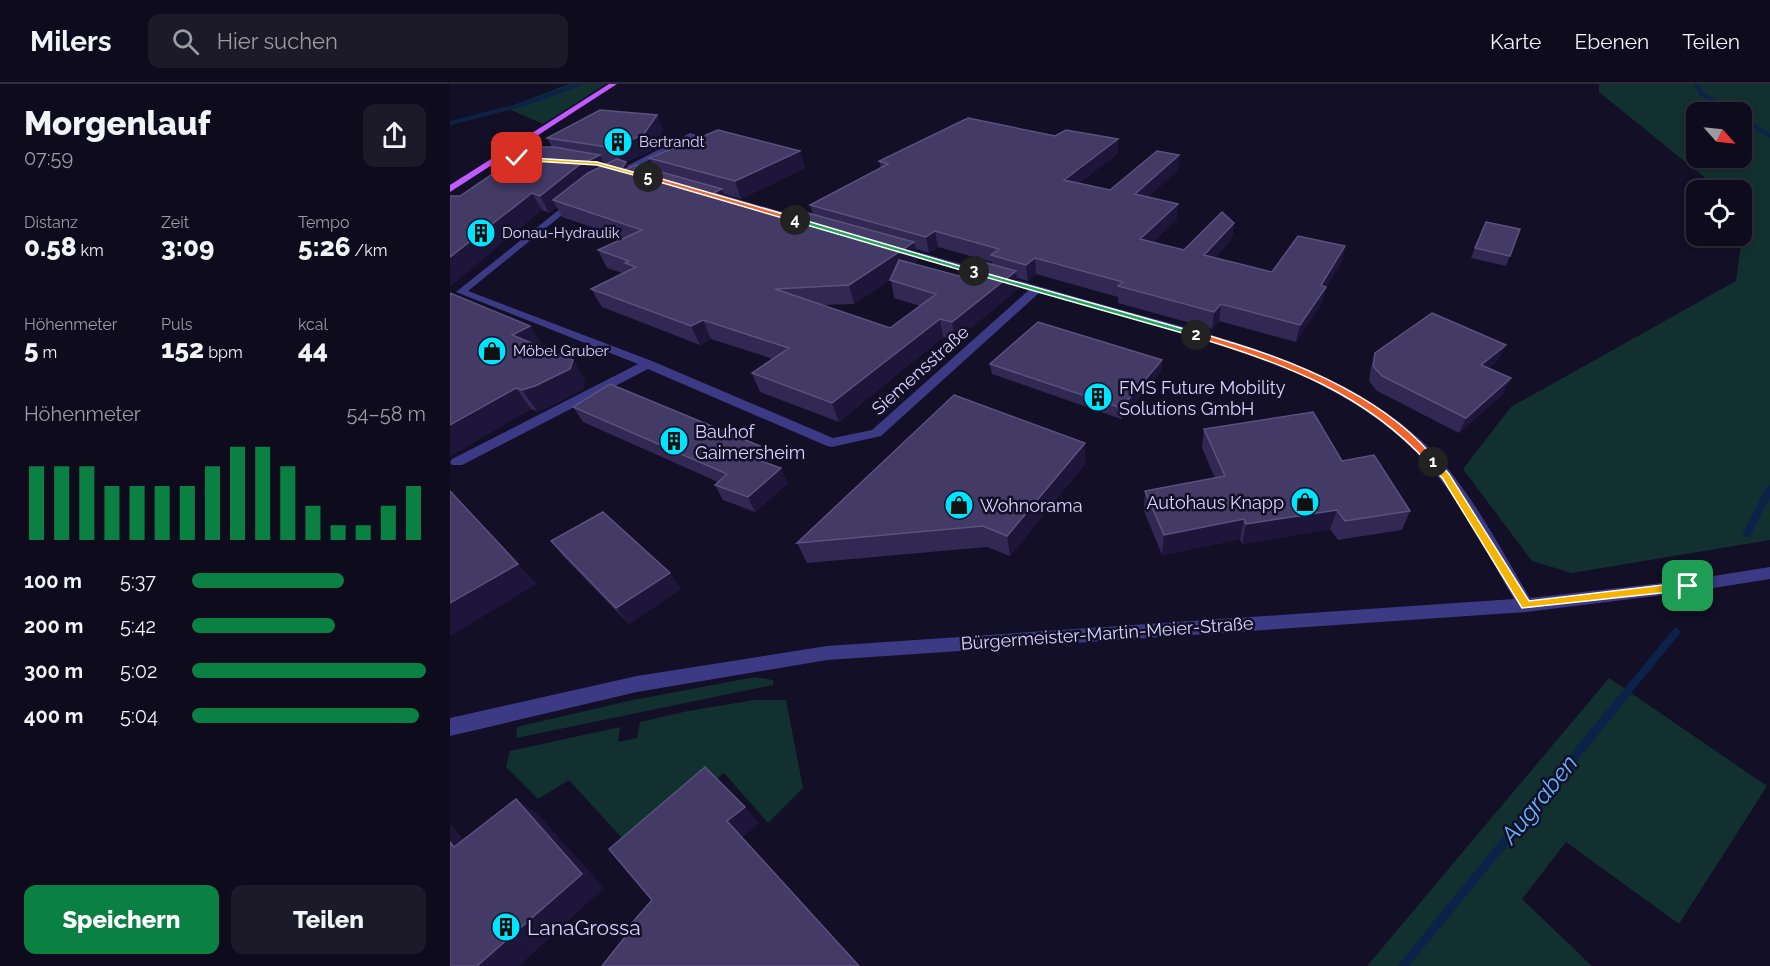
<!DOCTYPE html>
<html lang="de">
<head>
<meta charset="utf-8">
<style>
	:root { --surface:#0e0b1c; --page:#1c1929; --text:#f1f3f6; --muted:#9b9ba3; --line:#2e2b3b; --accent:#0b8043 }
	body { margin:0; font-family:Raleway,sans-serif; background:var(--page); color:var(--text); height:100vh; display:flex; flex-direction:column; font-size:22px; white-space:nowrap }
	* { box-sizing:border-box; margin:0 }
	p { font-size:20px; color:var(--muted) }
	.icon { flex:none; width:33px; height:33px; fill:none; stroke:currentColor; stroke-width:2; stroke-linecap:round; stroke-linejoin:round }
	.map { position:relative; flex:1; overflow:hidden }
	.drawer { display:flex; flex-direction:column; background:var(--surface); width:450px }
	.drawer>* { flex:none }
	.needle { width:39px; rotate:117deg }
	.buttons { position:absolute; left:1236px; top:18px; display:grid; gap:12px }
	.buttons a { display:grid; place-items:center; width:66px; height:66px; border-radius:12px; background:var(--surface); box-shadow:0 3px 9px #0003,0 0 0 2px var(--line); font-size:30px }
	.pin { position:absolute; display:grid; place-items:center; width:51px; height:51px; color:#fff; margin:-26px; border-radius:12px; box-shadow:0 3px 9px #0006 }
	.km { position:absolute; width:30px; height:30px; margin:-15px; border-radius:50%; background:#222; color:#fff; font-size:16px; line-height:30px; text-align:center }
	.round { display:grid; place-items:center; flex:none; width:63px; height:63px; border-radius:12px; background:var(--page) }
	.overview { display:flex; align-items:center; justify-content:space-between; height:102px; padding:0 24px }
	h1 { font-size:33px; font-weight:800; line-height:45px }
	.metrics { display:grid; grid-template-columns:repeat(3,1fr); gap:9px; height:102px; padding:6px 24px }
	.metrics div { display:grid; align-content:center }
	.metrics b { font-size:26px; font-weight:800 }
	.metrics small { font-size:16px; font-weight:400 }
	.metrics p { font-size:16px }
	.chart { height:168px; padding:12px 24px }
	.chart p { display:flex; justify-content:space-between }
	.chart svg { width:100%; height:108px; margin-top:6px; stroke:var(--accent); stroke-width:6 }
	.cta { display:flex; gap:12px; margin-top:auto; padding:12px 24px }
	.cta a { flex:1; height:69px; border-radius:12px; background:var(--accent); color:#fff; font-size:24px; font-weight:800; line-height:69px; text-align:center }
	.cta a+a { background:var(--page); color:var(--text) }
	ul { padding:0 24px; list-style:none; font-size:20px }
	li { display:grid; grid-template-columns:96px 72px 1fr; align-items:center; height:45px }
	li i { height:15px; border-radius:8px; background:var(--accent) }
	header { display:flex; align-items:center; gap:36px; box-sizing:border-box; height:84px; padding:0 30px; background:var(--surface); border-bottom:2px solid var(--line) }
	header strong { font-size:28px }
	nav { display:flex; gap:33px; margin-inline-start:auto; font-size:21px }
	.search { width:420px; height:54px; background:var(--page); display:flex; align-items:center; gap:15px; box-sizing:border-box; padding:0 21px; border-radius:12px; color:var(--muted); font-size:22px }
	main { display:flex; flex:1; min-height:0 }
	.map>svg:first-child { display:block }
</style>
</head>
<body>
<header>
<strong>Milers</strong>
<div class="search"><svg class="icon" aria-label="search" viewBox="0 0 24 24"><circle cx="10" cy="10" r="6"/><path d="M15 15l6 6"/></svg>Hier suchen</div>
<nav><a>Karte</a><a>Ebenen</a><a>Teilen</a></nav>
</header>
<main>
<section class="drawer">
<div class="overview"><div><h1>Morgenlauf</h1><p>07:59</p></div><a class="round"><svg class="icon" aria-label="share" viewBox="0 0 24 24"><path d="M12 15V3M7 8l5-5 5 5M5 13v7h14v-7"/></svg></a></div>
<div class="metrics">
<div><p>Distanz</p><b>0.58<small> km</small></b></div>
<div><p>Zeit</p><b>3:09</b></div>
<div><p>Tempo</p><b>5:26<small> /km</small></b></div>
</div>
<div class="metrics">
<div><p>Höhenmeter</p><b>5<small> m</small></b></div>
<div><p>Puls</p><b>152<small> bpm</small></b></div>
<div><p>kcal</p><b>44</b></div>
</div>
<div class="chart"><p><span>Höhenmeter</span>54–58 m</p>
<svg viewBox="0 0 160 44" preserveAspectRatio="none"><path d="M5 44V14M15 44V14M25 44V14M35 44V22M45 44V22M55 44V22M65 44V22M75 44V14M85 44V6M95 44V6M105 44V14M115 44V30M125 44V38M135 44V38M145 44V30M155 44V22"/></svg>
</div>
<ul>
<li><b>100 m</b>5:37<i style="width:65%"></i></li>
<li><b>200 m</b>5:42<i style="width:61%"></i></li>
<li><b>300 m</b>5:02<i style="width:100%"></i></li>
<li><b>400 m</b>5:04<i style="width:97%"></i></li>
</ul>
<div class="cta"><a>Speichern</a><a>Teilen</a></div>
</section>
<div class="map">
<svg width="1320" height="882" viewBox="0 0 1320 882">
	<rect width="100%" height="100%" fill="#130f26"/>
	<!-- green -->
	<path fill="#12302f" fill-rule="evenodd" d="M119 0H156L93 40 56 24Z
		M1149 0H1320V456L1122 489 1082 477 1013 385 1061 323 1286 197 1292 152V106H1270L1149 8ZM1246 28H1292V74H1246Z
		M305 593 323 596V601L66 654 67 643 178 617Z
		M1159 594 1317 702 1229 840 1116 758 1072 815 1142 882H917Z
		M304 616H336L353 704 318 739 274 689 180 763 119 696 88 715 56 683 60 667 170 643 168 658 187 654 190 638 238 627Z"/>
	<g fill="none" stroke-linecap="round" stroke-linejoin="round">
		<!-- stream-far2 -->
		<path stroke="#0c2248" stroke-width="4" d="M1246 0 1251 9 1282 28
			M1292 34 1320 52
			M0 39 71 21 130 0"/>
		<!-- stream-far1 -->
		<path stroke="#0c2248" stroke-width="8" d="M1297 449 1320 405
			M1176 609 1226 548"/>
		<!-- stream -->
		<path stroke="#0c2248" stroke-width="9" d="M953 882 1178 607"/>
		<!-- minor -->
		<path fill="#3d3a85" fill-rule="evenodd" d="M240 49 247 51 163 95 156 93Z
			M45 73H84L88 75 84 77H45Z
			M125 113 129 116 128 118 18 207 202 277 383 354 422 346 579 206 446 168 444 166 449 163C518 181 586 202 654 221 767 253 892 279 979 364 1021 406 1049 463 1080 514L1238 496 1320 483V495L1238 508 1076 528 377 576 187 608 0 652V634L187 592 377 562 1064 515C1035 466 1009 412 969 371 876 274 714 245 589 209L431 352 382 363 377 362 198 285 12 381H2L0 378 2 375 188 280 6 208Z"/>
		<!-- major -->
		<path fill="#c25bff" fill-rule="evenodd" d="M159 0H167L0 108V101Z"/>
	</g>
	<!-- wall -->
	<path fill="#312854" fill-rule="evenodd" d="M207 31 213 47 201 67 176 78 179 83 204 86 199 74 350 67 355 84 291 115 274 110V112L336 130H363L360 121 431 84 429 77 668 69 629 99 660 106 729 71 728 86 698 113 727 135 703 158 734 166 784 139 782 154 765 174 822 188 895 162 892 178 875 205 872 219 846 258 769 237 762 245 668 219V213L586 190 578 197 567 194 568 205 505 257 493 253 389 338 310 308 302 289 323 275 261 255 250 261 152 223 141 205 172 189 157 184 148 166 174 154 112 133 107 123 99 129 92 126 10 112 102 63 97 54ZM488 163 542 178V180L509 192 463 180 468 176 466 165 479 169ZM441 195 444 214 470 222 440 244 373 221 404 220Z
		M1070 145 1056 182 1021 174 1025 164Z
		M0 209 93 262 91 263 123 276 135 296 133 305 99 323 87 327 81 325 0 372Z
		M925 269 1049 275 1039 284 1054 309 1009 349 927 307 919 297 921 284Z
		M712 276 711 287 671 335 542 290 540 280Z
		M123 323 317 377 315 378 338 399 305 428 273 416 265 401 268 398 133 338Z
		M754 345 892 377 960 427 952 446 888 456 880 445 792 460 790 455 712 471 694 427 695 407 765 394 752 364Z
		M635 359V380L560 472 537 463 357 479 347 459Z
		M101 457 231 505 179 540 114 473Z"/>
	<!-- shaded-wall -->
	<path fill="#1d163a" d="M207 31 213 47 201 67 176 78 183 94 170 87 172 81 164 64Z
		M668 55V69L614 110V96Z
		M350 67 355 84 291 115 285 97Z
		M150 71 158 88 103 116 107 123 99 129 90 112 129 81Z
		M729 71 728 86 685 125V110Z
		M272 105 278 121 263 109Z
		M82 109 92 126 0 203V173Z
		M728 120 727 135 689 171 690 155Z
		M784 139 782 154 753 187 754 171Z
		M485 147 488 163 479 169 476 153Z
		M464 158 468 176 404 220 399 201Z
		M895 162 892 178 875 205 872 219 846 258 850 241 871 201Z
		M585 174 586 190 578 197 576 181Z
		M566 187 568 205 505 257 502 238Z
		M771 220 769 237 762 245 764 228Z
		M490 235 493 253 389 338 382 319Z
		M253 236 261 255 250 261 241 242Z
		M80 242 93 262 75 271 62 251Z
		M1056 261 1049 275 1025 296 1031 281Z
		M123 276 135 296 133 305 99 323 87 327 72 306Z
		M712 276 711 287 671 335V324Z
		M1061 294 1054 309 1009 349 1016 334Z
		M66 304 81 325 0 372V341Z
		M635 359V380L560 472 557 452Z
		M310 362 317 377 305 387 297 372Z
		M331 384 338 399 305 428 298 413Z
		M887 426 880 445 792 460 796 440Z
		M794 435 790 455 712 471 714 451Z
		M68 480 87 500 0 552V519Z
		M220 489 231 505 179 540 166 524Z
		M66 715 90 732 154 804 69 882H27Z
		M295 723 309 739 292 753 410 882H409L277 737Z
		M0 739 32 778 4 763 0 758Z"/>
	<!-- building -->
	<path fill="#433a66" stroke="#5a527e" stroke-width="1.5" d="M150 26 207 31 194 50 164 64 97 54Z
		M518 34 605 52 616 46 668 55 614 96 660 106 707 67 729 71 685 110 728 120 690 155 734 166 772 128 784 139 754 171 822 188 848 152 895 162 871 201 876 203 850 241 771 220 764 228 668 202 673 198 585 174 576 181 541 171 549 165 485 147 476 153 360 121 438 80 429 77Z
		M268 46 350 67 285 97 199 74Z
		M82 63H104L150 71 129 81 90 112 82 109 0 173V112H10Z
		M167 75 176 78 170 87 186 81 272 105 263 109 336 130 347 126 464 158 399 201 325 205 440 244 486 210 440 196 449 176 509 192 530 177 566 187 502 238 490 235 382 319 302 289 339 264 253 236 241 242 141 205 186 183 175 179 179 177 148 166 192 146 103 116 138 89Z
		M1036 138 1070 145 1060 172 1025 164Z
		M0 209 80 242 62 251 123 276 120 285 85 302 72 306 66 304 0 341Z
		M982 229 1056 261 1031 281 1061 294 1016 334 932 292 923 282 925 269Z
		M588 238 712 276 671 324 540 280Z
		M160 300 310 362 297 372 331 384 298 413 265 401 277 390 123 323Z
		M504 311 635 359 557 452 533 442 347 459Z
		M863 328 892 377 924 371 960 427 895 437 887 426 796 440 794 435 714 451 695 407 775 392 754 345Z
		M0 407 68 480 0 519Z
		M153 428 220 489 166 524 101 457Z
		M255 683 295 723 277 737 409 882H152L183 843 182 839 202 816 159 765Z
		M66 715 132 790 27 882H0V758L4 763Z"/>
	<!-- split-1 -->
	<path fill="#f5b400" stroke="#fff" stroke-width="1.5" d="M979 376H986L999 390 1079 517 1238 498 1243 502 1238 506 1072 524 993 395 979 380Z"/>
	<!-- split-2 -->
	<path fill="#f0652b" stroke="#fff" stroke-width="1.5" d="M743 249C756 249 771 256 783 259 852 280 942 318 987 378L979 380C914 308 834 280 743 252Z"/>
	<!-- split-3 -->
	<path fill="#22a559" stroke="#fff" stroke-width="1.5" d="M524 186 748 249 749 251 743 252 521 189Z"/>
	<!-- split-4 -->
	<path fill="#22a559" stroke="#fff" stroke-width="1.5" d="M343 134H347L527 187 521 189 343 137Z"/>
	<!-- split-5 -->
	<path fill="#f0652b" stroke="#fff" stroke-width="1.5" d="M198 91 347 134 348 136 343 137 196 94Z"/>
	<!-- split-6 -->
	<path fill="#f5b400" stroke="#fff" stroke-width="1.5" d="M65 73 147 78 201 93 198 95 147 81 67 76Z"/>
	<!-- icons -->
	<defs>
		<g id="building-disc" transform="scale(1.5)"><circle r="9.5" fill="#00e5ff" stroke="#130f26"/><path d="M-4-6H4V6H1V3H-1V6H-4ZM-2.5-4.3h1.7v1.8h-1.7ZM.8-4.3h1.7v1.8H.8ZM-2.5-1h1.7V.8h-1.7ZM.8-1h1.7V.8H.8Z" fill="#111"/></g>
		<g id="shop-disc" transform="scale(1.5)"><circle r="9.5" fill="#00e5ff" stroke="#130f26"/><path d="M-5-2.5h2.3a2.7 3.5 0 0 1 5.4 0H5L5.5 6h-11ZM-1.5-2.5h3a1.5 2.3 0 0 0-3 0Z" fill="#111"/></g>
	</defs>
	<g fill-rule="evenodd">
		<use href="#building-disc" x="168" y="58"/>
		<use href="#building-disc" x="31" y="149"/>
		<use href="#shop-disc" x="42" y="267"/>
		<use href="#building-disc" x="648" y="313"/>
		<use href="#building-disc" x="224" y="357"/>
		<use href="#shop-disc" x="855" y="418"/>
		<use href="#shop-disc" x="509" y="421"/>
		<use href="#building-disc" x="56" y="843"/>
	</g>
	<g text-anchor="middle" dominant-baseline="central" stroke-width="5" stroke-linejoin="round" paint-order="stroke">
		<!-- far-poi labels -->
		<g font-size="15" fill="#d9d4ff" stroke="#130f26" text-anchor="start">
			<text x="189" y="58">Bertrandt</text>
			<text x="52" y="149">Donau-Hydraulik</text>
			<text x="63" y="267">Möbel Gruber</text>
		</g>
		<!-- street labels -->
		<g font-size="18" fill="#d9d4ff" stroke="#130f26">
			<text transform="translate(470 286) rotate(-42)">Siemensstraße</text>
			<text transform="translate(657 549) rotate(-4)">Bürgermeister-Martin-Meier-Straße</text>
		</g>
		<!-- poi labels -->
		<g font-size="18" fill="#d9d4ff" stroke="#130f26" text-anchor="start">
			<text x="669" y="303">FMS Future Mobility<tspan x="669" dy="21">Solutions GmbH</tspan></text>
			<text x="245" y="347">Bauhof<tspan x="245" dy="21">Gaimersheim</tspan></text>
			<text x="834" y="418" text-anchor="end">Autohaus Knapp</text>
			<text x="530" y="421">Wohnorama</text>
		</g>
		<!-- near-poi labels -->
		<g font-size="21" fill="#d9d4ff" stroke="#130f26" text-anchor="start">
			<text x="77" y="843">LanaGrossa</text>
		</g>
		<!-- near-water labels -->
		<g font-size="24" font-style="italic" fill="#62b6ff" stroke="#130f26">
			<text transform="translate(1089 715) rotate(-51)">Augraben</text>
		</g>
	</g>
</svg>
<div class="buttons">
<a><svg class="needle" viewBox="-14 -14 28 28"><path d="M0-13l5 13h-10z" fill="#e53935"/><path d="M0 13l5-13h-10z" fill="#9b9ba3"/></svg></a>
<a><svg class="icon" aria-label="locate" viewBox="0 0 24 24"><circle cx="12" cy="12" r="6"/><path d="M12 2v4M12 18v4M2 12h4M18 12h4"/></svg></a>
</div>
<div class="pin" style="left:1238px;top:502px;background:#1e9e55"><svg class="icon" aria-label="arrive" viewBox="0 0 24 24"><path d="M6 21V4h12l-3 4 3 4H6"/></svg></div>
<div class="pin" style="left:67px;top:74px;background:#d93025"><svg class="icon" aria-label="check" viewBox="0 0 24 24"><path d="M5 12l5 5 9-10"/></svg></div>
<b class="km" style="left:983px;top:378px">1</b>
<b class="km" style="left:746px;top:251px">2</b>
<b class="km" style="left:524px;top:187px">3</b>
<b class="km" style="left:345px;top:136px">4</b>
<b class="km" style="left:198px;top:93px">5</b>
</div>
</main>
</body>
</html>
